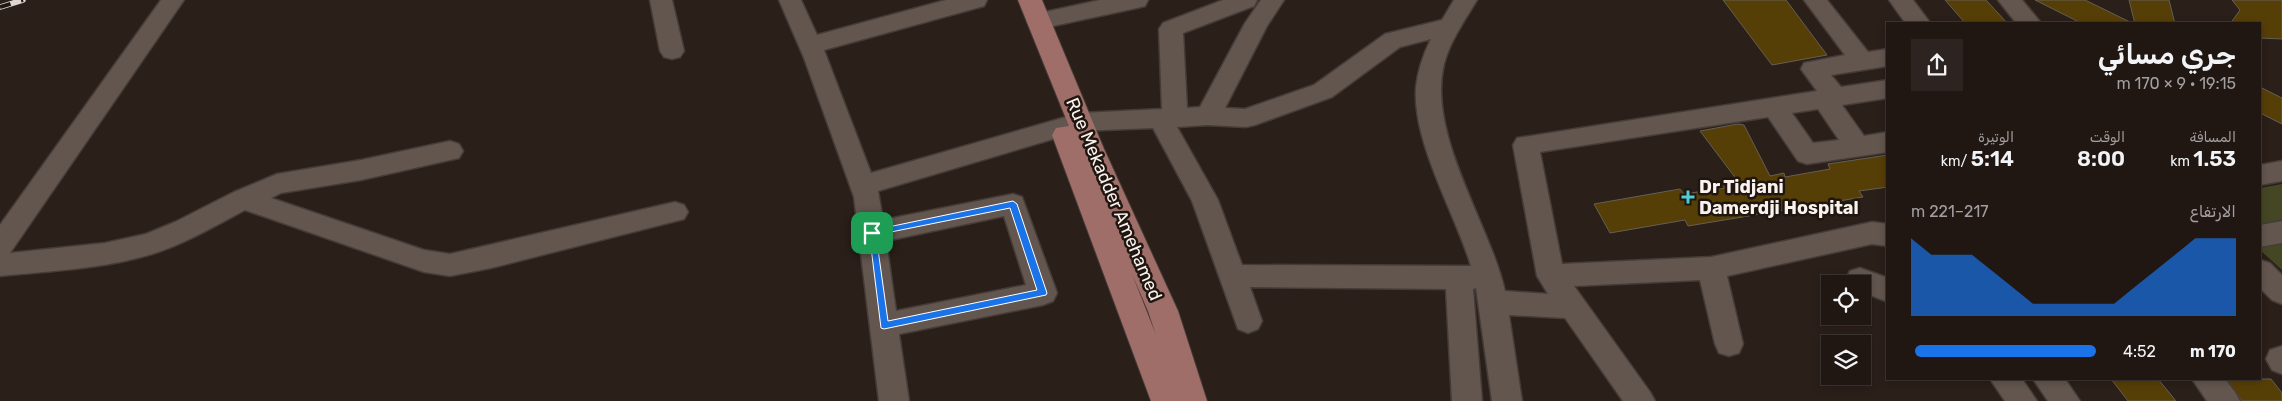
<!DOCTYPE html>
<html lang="ar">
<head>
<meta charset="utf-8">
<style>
	:root { --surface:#201713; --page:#2d2421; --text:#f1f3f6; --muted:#a29fa0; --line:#3d3633; --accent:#1a73e8 }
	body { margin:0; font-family:Rubik,"Noto Sans Arabic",sans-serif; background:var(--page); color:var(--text); direction:rtl; height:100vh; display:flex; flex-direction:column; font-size:19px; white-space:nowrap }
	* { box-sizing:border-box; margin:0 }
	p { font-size:16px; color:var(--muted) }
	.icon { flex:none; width:28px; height:28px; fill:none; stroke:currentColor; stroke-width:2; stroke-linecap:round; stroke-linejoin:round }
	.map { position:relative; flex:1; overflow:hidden; direction:ltr }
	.drawer { position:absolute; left:1886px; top:22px; width:375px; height:358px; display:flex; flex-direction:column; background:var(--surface); border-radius:0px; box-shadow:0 2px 8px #0003,0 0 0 1px var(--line); direction:rtl }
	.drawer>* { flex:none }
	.tools { position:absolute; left:1821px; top:275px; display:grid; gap:10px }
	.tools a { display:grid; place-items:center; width:50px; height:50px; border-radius:0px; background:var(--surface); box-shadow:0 2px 8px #0003,0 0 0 1px var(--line); font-size:25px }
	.pin { position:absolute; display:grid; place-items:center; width:42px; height:42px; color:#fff; margin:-21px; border-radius:10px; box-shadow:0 2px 8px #0006 }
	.round { display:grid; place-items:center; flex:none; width:52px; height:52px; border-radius:0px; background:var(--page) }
	.summary { display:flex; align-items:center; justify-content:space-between; height:85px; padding:0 25px }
	h1 { font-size:28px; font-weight:600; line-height:38px }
	.stats { display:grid; grid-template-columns:repeat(3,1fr); gap:8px; height:85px; padding:5px 25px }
	.stats div { display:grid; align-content:center }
	.stats b { font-size:21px; font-weight:600 }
	.stats small { font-size:14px; font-weight:400 }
	.stats p { font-size:14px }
	.chart { height:140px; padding:10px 25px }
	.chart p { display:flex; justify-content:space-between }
	.chart svg { width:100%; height:90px; margin-top:5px; fill:var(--accent); opacity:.7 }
	ul { padding:0 25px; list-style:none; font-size:16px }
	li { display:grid; grid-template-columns:80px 60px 1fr; align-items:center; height:38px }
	li i { height:12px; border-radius:6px; background:var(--accent) }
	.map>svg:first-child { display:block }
</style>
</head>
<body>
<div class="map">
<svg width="2282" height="401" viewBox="0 0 2282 401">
	<rect width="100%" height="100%" fill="#2a1f19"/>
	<!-- green -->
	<path fill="#454624" d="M2282 184V270L2260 250V188Z"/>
	<!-- building -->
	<path fill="#563e07" stroke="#655f54" d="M1723 0H1786L1827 55 1772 65Z
		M1945 0H1986L2008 24H1966Z
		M2035 0H2085L2134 24H2083Z
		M2129 0H2169L2175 24H2135Z
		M2232 0H2282V39L2260 38V24H2230L2240 10Z
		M2260 87 2282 98V124L2260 113Z
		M1738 124 1744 125 1770 176 1784 173 1785 177 1830 169 1828 164 1888 155V187L1859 191 1863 197 1688 226 1685 220 1610 233 1594 204 1680 189 1684 194 1725 188 1721 183 1737 180 1700 131Z
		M2111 379H2158L2176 401H2128Z
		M2227 379H2271L2282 393V401H2242Z"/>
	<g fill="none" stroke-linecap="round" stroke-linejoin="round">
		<!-- minor casing -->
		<g stroke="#453c38" stroke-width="3">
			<path id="minor" d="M161 0H184L10 253 105 243 146 234 175 222 234 192 277 174 361 160 450 141 459 144 463 151 459 158 361 180 281 193 271 198 424 250 450 254 675 202 684 205 688 212 684 219 491 268 450 276 424 272 245 210C215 226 184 244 152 254 103 269 50 271 0 276V225Z
				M650 0H672L684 51 680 57 672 59 664 57 660 51Z
				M779 0H801L817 35 946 0H987L984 6 824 50 871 173 1080 113 1162 109 1159 29 1163 23 1223 0H1257L1254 6 1183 33 1187 108 1200 107 1245 23 1261 0H1284L1267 26 1225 108 1245 109 1314 85 1385 34 1442 20 1454 0H1477C1465 20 1450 41 1444 64 1427 135 1489 222 1505 291L1548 294 1537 276 1513 145 1517 138 1817 91 1801 69 1804 63 1845 55 1804 0H1827L1868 52 1888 49V66L1831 75 1841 87 1888 80V98L1842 105 1864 136 1888 132V152L1807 164 1798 161 1768 117 1540 152 1562 264 1711 257 1872 222 1888 224V246L1872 244 1727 276 1743 344 1739 353 1729 356 1719 353 1715 344 1700 280 1574 286 1650 392 1655 401H1623L1565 318 1509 315 1522 401H1492L1476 288 1473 289 1482 401H1452L1446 289 1250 287 1262 321 1258 329 1248 333 1238 329 1192 201 1153 128 1080 131 878 191 883 220 1013 194 1022 197 1057 293 1053 301 1043 305 899 334 909 401H879L854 197 804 58ZM1431 39C1423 55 1418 70 1416 87 1412 142 1455 213 1471 266L1242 265 1218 200 1177 127 1208 125 1246 127 1255 125 1332 97 1400 47ZM1818 109 1839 140 1813 143 1792 113ZM1004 216 1026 285 896 311 886 241Z
				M1100 0H1148L1145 6 1137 8 1039 29 1031 27 1027 21 1031 15Z
				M1889 0H1913L1931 24H1906Z
				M1998 0H2022L2042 24H2017Z
				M2282 161V181L2260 185V165Z
				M2282 221V243L2260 247V225Z
				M2260 260 2270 263 2282 275V304L2272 300 2260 288Z
				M1860 268 1888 278V302L1862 292V284H1849L1846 279 1850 271Z
				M2282 346V374L2272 370 2266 359 2270 350Z
				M1990 379H2022L2037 401H2005Z
				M2033 379H2065L2080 401H2048Z
				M2192 379H2225L2235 392 2240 401H2207Z"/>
		</g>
		<!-- major casing -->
		<g stroke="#453c38" stroke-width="2">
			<path id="major" d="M1018 0H1042L1104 149 1178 311 1207 401H1151L1052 135 1056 128 1069 126ZM1132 274 1148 311 1156 335Z"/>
		</g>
		<!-- minor -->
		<use href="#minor" fill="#62564f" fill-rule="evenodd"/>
		<!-- major -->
		<use href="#major" fill="#a06e69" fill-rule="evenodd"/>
		<!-- rail casing -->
		<g stroke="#ded6d2" stroke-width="5.5">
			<path id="rail" d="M0 7 23 0"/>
		</g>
		<!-- rail -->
		<use href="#rail" stroke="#201610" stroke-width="4" stroke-dasharray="11" stroke-linecap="butt"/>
	</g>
	<!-- route -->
	<path fill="#1a73e8" stroke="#fff" fill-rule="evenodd" d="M1013 201 1017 204 1047 293 1046 295 884 329 881 328 869 231ZM1010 208 1037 290 888 321 876 235Z"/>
	<!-- markers -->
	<path fill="#51ccd2" stroke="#201610" stroke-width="2" d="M1685.5 189.5h5v5h5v5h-5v5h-5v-5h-5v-5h5z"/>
	<g text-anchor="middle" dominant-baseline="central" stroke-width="5" stroke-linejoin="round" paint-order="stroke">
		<!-- poi labels -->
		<g font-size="18" font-weight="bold" fill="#faf2ee" stroke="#201610" text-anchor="start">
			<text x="1699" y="187">Dr Tidjani<tspan x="1699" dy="21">Damerdji Hospital</tspan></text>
		</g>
		<!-- street labels -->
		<g font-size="18" fill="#faf2ee" stroke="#201610">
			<text transform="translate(1114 199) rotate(67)">Rue Mekadder Amehamed</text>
		</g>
	</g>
</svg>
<div class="tools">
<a><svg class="icon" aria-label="locate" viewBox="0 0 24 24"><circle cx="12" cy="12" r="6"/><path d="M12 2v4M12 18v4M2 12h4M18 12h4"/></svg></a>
<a><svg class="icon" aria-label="layers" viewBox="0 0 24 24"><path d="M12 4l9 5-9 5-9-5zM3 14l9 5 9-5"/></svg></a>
</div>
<div class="pin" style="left:872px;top:233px;background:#1e9e55"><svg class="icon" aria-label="arrive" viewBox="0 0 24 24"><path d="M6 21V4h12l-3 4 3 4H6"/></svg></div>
<section class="drawer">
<div class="summary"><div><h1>جري مسائي</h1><p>19:15 · 9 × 170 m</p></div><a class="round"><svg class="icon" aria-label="share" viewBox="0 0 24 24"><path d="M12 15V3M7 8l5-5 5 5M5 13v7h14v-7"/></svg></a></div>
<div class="stats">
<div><p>المسافة</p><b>1.53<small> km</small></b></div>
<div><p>الوقت</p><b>8:00</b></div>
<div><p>الوتيرة</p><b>5:14<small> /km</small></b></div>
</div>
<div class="chart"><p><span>الارتفاع</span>217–221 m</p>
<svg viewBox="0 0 160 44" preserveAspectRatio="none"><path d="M0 44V6L10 14L20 14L30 14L40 22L50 30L60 38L70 38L80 38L90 38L100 38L110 30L120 22L130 14L140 6L150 6L160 6V44z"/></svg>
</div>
<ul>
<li><b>170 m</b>4:52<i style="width:98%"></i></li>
</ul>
</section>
</div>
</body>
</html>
